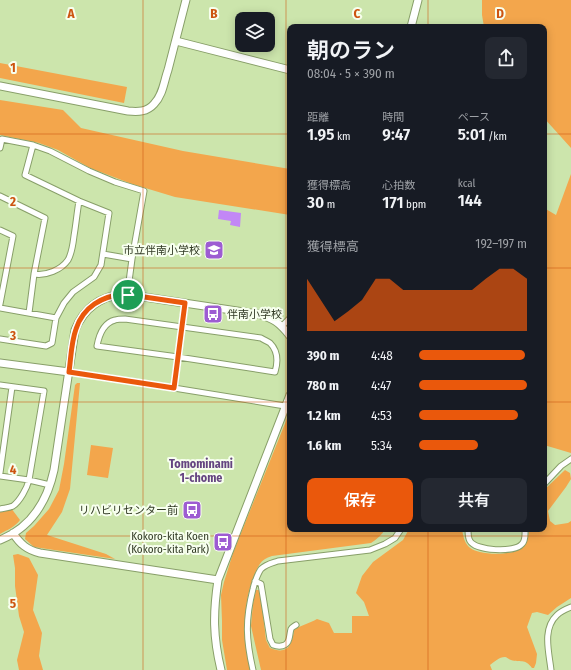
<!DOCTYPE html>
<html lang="ja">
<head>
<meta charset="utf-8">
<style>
	:root { --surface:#171b24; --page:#242831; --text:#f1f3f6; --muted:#9ea1a6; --accent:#ea580c }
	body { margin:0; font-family:"Fira Sans Condensed","Noto Sans JP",sans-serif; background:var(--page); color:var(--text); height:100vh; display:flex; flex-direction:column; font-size:15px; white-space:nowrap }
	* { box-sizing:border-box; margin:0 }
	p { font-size:13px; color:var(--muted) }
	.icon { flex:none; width:22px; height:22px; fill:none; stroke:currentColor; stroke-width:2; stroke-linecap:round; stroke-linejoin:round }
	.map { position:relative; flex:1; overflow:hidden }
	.panel { position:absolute; left:287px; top:24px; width:260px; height:508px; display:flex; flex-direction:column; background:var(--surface); border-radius:8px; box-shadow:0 2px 10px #0003 }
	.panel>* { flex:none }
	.tools { position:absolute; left:235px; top:12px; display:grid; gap:8px }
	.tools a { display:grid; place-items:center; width:40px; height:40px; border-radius:8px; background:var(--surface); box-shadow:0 2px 10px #0003; font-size:20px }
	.pin { position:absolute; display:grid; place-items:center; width:34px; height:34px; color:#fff; margin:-17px; border:2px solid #fff; border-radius:50%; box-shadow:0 1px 4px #0007 }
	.round { display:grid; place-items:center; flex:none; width:42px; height:42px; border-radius:8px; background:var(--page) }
	.summary { display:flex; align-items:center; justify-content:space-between; height:68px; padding:0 20px }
	h1 { font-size:22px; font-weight:600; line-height:30px }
	.figures { display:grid; grid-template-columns:repeat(3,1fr); gap:6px; height:68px; padding:4px 20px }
	.figures div { display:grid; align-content:center }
	.figures b { font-size:17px; font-weight:600 }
	.figures small { font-size:11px; font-weight:400 }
	.figures p { font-size:11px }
	.chart { height:112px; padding:8px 20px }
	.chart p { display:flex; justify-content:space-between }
	.chart svg { width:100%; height:72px; margin-top:4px; fill:var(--accent); opacity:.7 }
	.cta { display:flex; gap:8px; margin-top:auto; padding:8px 20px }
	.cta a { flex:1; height:46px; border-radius:8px; background:var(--accent); color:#fff; font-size:16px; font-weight:600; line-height:46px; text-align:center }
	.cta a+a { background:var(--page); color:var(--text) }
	ul { padding:0 20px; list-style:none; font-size:13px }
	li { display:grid; grid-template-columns:64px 48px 1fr; align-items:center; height:30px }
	li i { height:10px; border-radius:5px; background:var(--accent) }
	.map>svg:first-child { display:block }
</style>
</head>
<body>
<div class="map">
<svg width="571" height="670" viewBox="0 0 571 670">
	<rect width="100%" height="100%" fill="#cce5ac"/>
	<!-- green -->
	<path fill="#f3a64c" d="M482 0H571V148L544 118V27H484L482 15Z
		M0 63 127 87 124 103 0 78Z
		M0 100 63 110 81 128 183 151 290 169V215L175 197 132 184 90 168 58 150 39 143 0 135Z
		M571 174V453L544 445V208L556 215Z
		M77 383H80L70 489 62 512 47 535 106 554 115 559 34 547 25 539 26 533 34 526 49 509 59 490 64 464 75 385Z
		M290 411V529H385C382 535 377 539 371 543L272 556C259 560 258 567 253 579 242 608 244 640 251 670H227L222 640V621L221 595 224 582 233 553Z
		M91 445 113 448 108 478 87 475Z
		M565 470 570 473 571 479 566 487 548 511 550 521 555 525 568 523 571 521V598L557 607 548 615 537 612 532 613 527 627 537 654 536 663 534 668H532C525 658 520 663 511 660 508 659 507 657 505 657 499 657 494 662 490 665L492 670H261L251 626 253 603 256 590H259L261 596 266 640 270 648C287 655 292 646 294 630 301 625 310 623 317 619L329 623 334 633H352V616H369L364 602 356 593 362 576 373 562 403 540 409 529H462C463 535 464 542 469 547 478 556 514 556 523 547 527 542 529 535 529 529H544V490Z
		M11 508 20 520C15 527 7 530 0 534V511Z
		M18 554 29 558 38 575 33 610 42 633 39 656 43 670H44H19L17 660 24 632 19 616 15 586V568L13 555Z"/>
	<!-- water -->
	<path fill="#c287f6" d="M219 210 241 213 240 227 230 225 231 221 218 219Z"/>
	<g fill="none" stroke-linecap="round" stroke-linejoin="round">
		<!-- street casing -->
		<g stroke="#889f69" stroke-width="7">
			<path id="street" d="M0 148 2 139 33 145 50 151 89 171 115 182 144 191 132 259 128 289V295
				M0 196 45 218 34 274 29 313
				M0 230 13 236 0 304
				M103 254 132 259
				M34 274C46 276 61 270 68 260 72 253 73 244 74 236 76 224 77 213 79 201
				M0 308 56 318
				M125 319 261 338C264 340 267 341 270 343 278 351 278 362 275 372L178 357 97 346C99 335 103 323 115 320 118 319 122 319 125 319Z
				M282 326 290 318
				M0 339 46 346 52 343 56 318 64 303 73 292 94 277 101 265 109 213 79 201 25 175 33 145
				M69 372 174 388 285 406
				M0 385 44 391 29 480C27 488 20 501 13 506 9 508 4 508 0 509
				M174 388 185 303
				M0 473 12 387
				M0 476 29 480 50 485
				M544 484 561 466 571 459
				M468 529C468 533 468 538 470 541 476 551 515 553 522 544 526 540 525 534 525 529
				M255 581 261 584 270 639 273 645C279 647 287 647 289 639 290 636 290 632 291 629 292 627 293 627 296 625
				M253 670C246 640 245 620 253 589 254 584 258 573 261 569 266 564 272 563 278 561L370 550 385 544 395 538 401 529
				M551 670C549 652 542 629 557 615 561 611 566 609 571 607"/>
		</g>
		<!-- secondary casing -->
		<g stroke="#889f69" stroke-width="9">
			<path id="secondary" d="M411 27 418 0
				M176 41 290 70
				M0 86 128 111C138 112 147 112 154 104 163 95 164 81 168 70 174 47 180 23 186 0
				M0 363 69 372
				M13 533C20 544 27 550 40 553L218 580
				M0 540C30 528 47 502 54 470L75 330C84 308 101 296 124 294L258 314C274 319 279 322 290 336
				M221 670C213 637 213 613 218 580L290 395"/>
		</g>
		<!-- street -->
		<use href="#street" stroke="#fff" stroke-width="5"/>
		<!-- secondary -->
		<use href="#secondary" stroke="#fff" stroke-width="7"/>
	</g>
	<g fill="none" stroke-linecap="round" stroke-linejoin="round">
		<!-- route casing -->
		<g stroke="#fff" stroke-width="8">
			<path id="route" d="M124 294 185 303 174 388 69 372C71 358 71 343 76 329 83 307 102 296 124 294Z"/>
		</g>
		<!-- route -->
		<use href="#route" stroke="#ea580c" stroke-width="5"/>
	</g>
	<!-- grid -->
	<path fill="none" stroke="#cd5410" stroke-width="1" stroke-opacity="0.55" d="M143 0V670M286 0V670M428 0V27M0 134H290M544 134H571M0 268H290M544 268H571M0 402H290M544 402H571M428 529V670M0 536H571"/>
	<!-- icons -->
	<defs>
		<g id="school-square" transform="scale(1)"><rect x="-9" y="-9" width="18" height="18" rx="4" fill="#9d5cd2" stroke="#f7ffee"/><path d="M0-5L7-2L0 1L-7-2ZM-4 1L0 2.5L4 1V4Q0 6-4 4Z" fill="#fff"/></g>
		<g id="bus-square" transform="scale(1)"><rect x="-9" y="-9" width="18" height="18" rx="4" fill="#9d5cd2" stroke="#f7ffee"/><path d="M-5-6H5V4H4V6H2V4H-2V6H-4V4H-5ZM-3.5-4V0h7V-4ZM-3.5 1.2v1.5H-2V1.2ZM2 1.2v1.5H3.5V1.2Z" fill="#fff"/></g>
	</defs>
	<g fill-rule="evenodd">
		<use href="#school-square" x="214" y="250"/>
		<use href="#bus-square" x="213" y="314"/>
		<use href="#bus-square" x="192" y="510"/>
		<use href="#bus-square" x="223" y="542"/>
	</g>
	<g text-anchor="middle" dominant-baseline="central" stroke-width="4" stroke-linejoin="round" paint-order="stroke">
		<!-- poi labels -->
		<g font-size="11" fill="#313a24" stroke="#f7ffee" text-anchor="end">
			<text x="200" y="250">市立伴南小学校</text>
			<text x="227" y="314" text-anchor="start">伴南小学校</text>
			<text x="178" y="510">リハビリセンター前</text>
			<text x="209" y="536">Kokoro-kita Koen<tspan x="209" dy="13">(Kokoro-kita Park)</tspan></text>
		</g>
		<!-- neighbourhood labels -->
		<g font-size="12" font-weight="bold" fill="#654581" stroke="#f7ffee">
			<text x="201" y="464">Tomominami<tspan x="201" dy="14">1-chome</tspan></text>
		</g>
	</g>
	<g font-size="13" text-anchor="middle" font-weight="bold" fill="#cd5410" stroke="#f7ffee" stroke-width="4" stroke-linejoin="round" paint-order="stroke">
		<text x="71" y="18">A</text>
		<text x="214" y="18">B</text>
		<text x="357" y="18">C</text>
		<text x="500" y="18">D</text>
		<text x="13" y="72">1</text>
		<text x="13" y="206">2</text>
		<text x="13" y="340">3</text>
		<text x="13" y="474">4</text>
		<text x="13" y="608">5</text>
	</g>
</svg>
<div class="tools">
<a><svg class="icon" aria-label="layers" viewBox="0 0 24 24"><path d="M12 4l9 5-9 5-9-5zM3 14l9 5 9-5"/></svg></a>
</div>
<div class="pin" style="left:128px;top:295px;background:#1e9e55"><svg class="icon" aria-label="arrive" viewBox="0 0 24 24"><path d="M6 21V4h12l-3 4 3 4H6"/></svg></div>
<section class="panel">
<div class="summary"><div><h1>朝のラン</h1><p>08:04 · 5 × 390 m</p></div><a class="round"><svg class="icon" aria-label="share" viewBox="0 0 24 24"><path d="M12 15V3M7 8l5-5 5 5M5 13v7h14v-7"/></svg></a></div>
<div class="figures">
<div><p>距離</p><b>1.95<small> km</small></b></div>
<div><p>時間</p><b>9:47</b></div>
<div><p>ペース</p><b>5:01<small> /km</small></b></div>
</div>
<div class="figures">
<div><p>獲得標高</p><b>30<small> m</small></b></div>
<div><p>心拍数</p><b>171<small> bpm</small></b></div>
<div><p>kcal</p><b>144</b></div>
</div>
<div class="chart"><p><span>獲得標高</span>192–197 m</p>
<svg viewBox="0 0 160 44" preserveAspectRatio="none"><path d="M0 44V12L10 25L20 38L30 32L40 25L50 12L60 12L70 19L80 19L90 19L100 19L110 19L120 19L130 12L140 6L150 6L160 12V44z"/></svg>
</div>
<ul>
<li><b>390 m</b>4:48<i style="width:98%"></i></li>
<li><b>780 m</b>4:47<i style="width:100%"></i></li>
<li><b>1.2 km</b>4:53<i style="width:92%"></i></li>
<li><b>1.6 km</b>5:34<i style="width:55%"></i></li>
</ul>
<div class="cta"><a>保存</a><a>共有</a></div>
</section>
</div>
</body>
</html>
